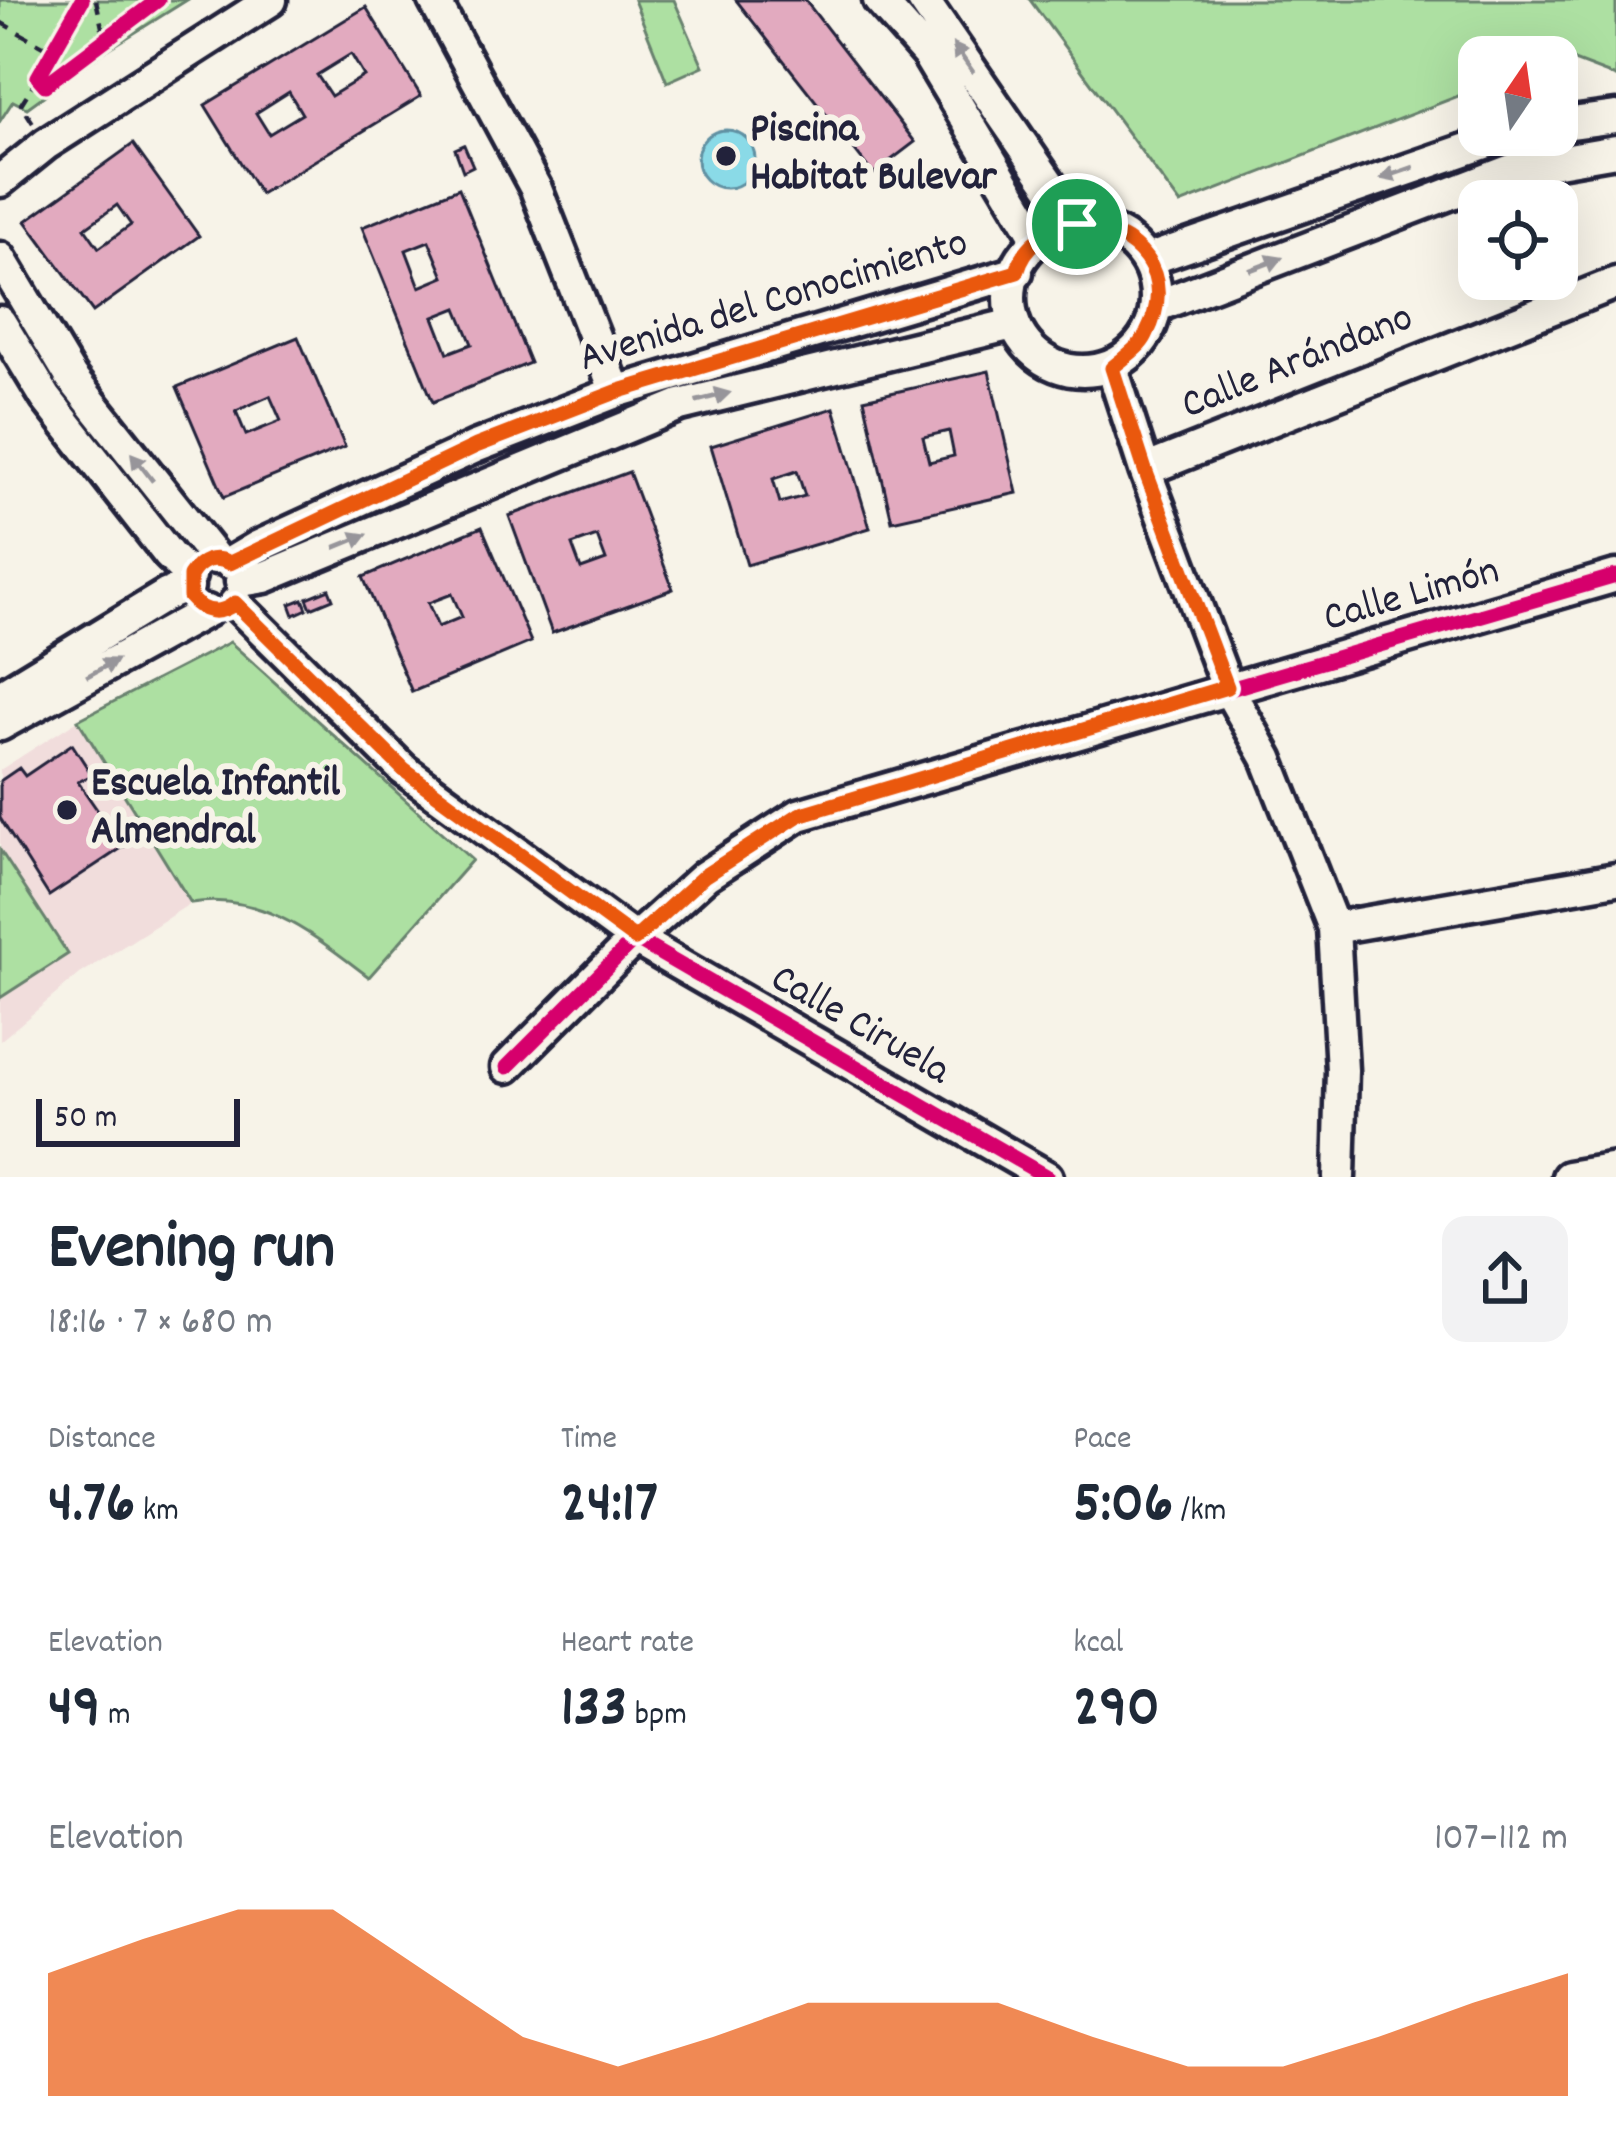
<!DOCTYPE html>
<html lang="en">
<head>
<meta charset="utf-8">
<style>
	:root { --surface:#fff; --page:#f2f2f3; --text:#1f2937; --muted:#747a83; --accent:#ea580c }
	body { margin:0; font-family:Dekko,sans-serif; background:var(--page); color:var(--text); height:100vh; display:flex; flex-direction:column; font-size:45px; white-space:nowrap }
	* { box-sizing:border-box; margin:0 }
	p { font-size:39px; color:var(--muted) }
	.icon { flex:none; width:66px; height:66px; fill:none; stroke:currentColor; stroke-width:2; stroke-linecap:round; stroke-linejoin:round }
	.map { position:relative; height:1177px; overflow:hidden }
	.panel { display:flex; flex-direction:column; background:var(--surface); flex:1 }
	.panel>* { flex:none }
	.needle { width:78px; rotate:13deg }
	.buttons { position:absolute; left:1458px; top:36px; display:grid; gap:24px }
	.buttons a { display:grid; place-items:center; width:120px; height:120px; border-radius:24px; background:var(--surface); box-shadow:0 12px 48px #0002; font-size:60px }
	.scale { position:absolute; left:36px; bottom:30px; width:204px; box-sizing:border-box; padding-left:12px; border:6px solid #22223b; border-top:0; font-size:33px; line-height:42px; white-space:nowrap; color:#22223b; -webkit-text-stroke:9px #f7f3e8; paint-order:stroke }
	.pin { position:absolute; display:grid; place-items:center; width:102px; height:102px; color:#fff; margin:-51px; border:6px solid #fff; border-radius:50%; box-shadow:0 3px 12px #0007 }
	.round { display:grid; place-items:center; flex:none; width:126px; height:126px; border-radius:24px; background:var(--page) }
	.headline { display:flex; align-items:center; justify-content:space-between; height:204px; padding:0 48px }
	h1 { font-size:66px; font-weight:700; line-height:90px }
	.stats { display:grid; grid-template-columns:repeat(3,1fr); gap:18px; height:204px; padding:12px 48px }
	.stats div { display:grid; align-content:center }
	.stats b { font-size:60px; font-weight:700 }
	.stats small { font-size:33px; font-weight:400 }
	.stats p { font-size:33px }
	.chart { height:336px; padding:24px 48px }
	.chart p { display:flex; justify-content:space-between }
	.chart svg { width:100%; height:216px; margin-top:12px; fill:var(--accent); opacity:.7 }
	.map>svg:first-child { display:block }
</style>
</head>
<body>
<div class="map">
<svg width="1616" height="1177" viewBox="0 0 1616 1177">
	<rect width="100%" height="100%" fill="#f7f3e8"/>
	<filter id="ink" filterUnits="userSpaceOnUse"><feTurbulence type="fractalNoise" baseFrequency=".00833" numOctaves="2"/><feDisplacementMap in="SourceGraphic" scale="24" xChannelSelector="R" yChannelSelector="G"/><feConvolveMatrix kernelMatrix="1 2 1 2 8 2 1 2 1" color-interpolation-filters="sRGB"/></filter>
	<g filter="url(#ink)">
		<!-- built -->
		<path fill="#f1dddc" d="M78 720 191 903 80 974 0 1041V770Z"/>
		<!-- green -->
		<path fill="#ade0a2" stroke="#68816e" stroke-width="3" d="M0 0H187L107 50 27 108 13 101 0 121Z
			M634 0H674L703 66 667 82Z
			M1030 0H1616V77L1561 56 1479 57V88L1180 204Z
			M230 642 472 860 369 977C314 936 264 892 191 903L78 720Z
			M0 850 68 954 0 998Z"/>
		<!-- water -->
		<path fill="#8adae7" stroke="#6090a2" stroke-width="3" d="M697 159a29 29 0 1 1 58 0a29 29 0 1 1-58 0Z"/>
		<!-- building -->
		<path fill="#e2aabf" stroke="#22223b" stroke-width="3" fill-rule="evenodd" d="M736 0H805L915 142 873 174Z
			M366 7 421 96 260 194 205 105ZM351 54 364 76 331 96 317 75ZM289 92 302 114 269 134 256 113Z
			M133 144 199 236 93 312 26 221ZM117 205 131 225 99 248 85 228Z
			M464 145 473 166 463 171 455 149Z
			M459 188 530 363 433 402 362 227ZM429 241 444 277 420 287 406 250ZM457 308 472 344 448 353 434 317Z
			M298 337 345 447 224 497 177 387ZM270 396 281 421 246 435 236 411Z
			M989 371 1017 493 892 521 864 399ZM949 431 954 456 929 462 923 437Z
			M834 408 870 528 747 565 711 446ZM797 471 805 496 780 503 773 479Z
			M629 472 673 589 552 633 509 516ZM597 536 606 560 581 569 572 545Z
			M482 527 531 642 412 692 363 577ZM452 594 462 617 438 627 428 603Z
			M329 589 333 599 311 608 307 598Z
			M303 599 307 609 294 615 290 604Z
			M72 744 92 775 78 782 123 847 49 896 0 818V781L19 768 25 776Z"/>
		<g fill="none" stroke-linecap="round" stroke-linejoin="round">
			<!-- minor casing -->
			<g stroke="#22223b" stroke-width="39">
				<path id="minor" d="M434 0 536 189 616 392
					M879 0 927 54 1038 239
					M923 0 1077 224
					M1557 125 1616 117
					M0 181 46 144 271 0
					M1010 298a73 73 0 1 1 146 0a73 73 0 1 1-146 0Z
					M0 258 71 377 215 558
					M1147 260 1508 135
					M1157 306 1517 168 1616 151
					M0 322 46 398 169 555 190 576
					M1112 368 1145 470 1227 687 1267 758 1334 928 1342 1070 1339 1177
					M1145 470 1616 283
					M230 563 257 547 475 447 616 392 1017 272
					M241 581 265 577 680 405 1013 324
					M235 603 404 770 635 939 1047 1177
					M0 696 166 595 188 586
					M0 725 207 611
					M1334 928 1616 879
					M507 1067 635 939 705 876 799 815 1616 576
					M1568 1177 1616 1169"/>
			</g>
			<!-- path -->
			<path stroke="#22223b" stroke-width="4.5" stroke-dasharray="12 9" stroke-linecap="butt" d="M96 0 107 50
				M0 22 52 51
				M33 123 21 104 38 77"/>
			<!-- minor -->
			<use href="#minor" stroke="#f7f3e8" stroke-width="30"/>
			<!-- cycleway casing -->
			<g stroke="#f7f3e8" stroke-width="22">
				<path id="cycleway" d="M82 0 38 77 45 85 158 0
					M235 603 404 770 635 939 1047 1177
					M507 1067 635 939 705 876 799 815 1616 576"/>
			</g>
			<!-- cycleway -->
			<use href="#cycleway" stroke="#d6006c" stroke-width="15"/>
		</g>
		<!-- one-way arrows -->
		<defs><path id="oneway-solid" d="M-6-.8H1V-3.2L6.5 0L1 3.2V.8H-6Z" transform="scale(3)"/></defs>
		<g fill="#97959a">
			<use href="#oneway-solid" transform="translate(963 58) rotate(-125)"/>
			<use href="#oneway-solid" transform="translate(1397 173) rotate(161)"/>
			<use href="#oneway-solid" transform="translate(1266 264) rotate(-21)"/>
			<use href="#oneway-solid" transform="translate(713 397) rotate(-14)"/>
			<use href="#oneway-solid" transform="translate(142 467) rotate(-128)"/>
			<use href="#oneway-solid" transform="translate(351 541) rotate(-22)"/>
			<use href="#oneway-solid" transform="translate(102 668) rotate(-29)"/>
		</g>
	</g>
	<g fill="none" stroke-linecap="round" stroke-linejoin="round" filter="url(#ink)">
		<!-- route casing -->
		<g stroke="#fff" stroke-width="24">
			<path id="route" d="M1077 224C1138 231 1178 273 1146 335 1140 348 1123 358 1112 368L1145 470 1227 687 799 815 704 876 635 939 404 770 235 603C219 616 203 613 190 597V576C200 560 213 555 230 563L476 446 616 392 1017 272C1025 242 1048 231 1077 224Z"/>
		</g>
		<!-- route -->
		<use href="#route" stroke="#ea580c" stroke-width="15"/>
	</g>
	<!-- markers -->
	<g fill="#22223b" stroke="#f7f3e8" stroke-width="4.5">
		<circle cx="726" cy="156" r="12"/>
		<circle cx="67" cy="810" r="12"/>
	</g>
	<g text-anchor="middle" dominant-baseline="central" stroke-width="12" stroke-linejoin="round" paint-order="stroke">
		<!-- poi labels -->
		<g font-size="42" font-weight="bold" fill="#22223b" stroke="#f7f3e8" text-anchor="start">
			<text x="750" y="132">Piscina<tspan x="750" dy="48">Habitat Bulevar</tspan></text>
			<text x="91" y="786">Escuela Infantil<tspan x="91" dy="48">Almendral</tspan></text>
		</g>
		<!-- street labels -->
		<g font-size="42" fill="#22223b" stroke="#f7f3e8">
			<text transform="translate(774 303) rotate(-17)">Avenida del Conocimiento</text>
			<text transform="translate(1298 364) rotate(-22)">Calle Arándano</text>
			<text transform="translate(1412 597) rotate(-16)">Calle Limón</text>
			<text transform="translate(859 1027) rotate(30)">Calle Ciruela</text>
		</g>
	</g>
</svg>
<div class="buttons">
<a><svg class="needle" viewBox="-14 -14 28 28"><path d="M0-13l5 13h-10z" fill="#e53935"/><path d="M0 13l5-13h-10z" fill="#747a83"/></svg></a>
<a><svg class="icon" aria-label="locate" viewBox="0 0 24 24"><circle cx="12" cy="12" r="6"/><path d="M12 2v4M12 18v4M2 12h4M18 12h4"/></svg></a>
</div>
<div class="scale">50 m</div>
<div class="pin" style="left:1077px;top:224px;background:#1e9e55"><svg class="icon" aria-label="arrive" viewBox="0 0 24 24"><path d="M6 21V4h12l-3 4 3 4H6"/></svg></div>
</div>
<section class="panel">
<div class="headline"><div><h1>Evening run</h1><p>18:16 · 7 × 680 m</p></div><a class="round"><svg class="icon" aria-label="share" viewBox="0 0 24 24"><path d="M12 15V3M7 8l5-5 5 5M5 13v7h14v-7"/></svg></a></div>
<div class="stats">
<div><p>Distance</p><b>4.76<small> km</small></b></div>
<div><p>Time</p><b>24:17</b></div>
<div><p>Pace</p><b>5:06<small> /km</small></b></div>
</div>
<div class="stats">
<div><p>Elevation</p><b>49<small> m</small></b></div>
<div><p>Heart rate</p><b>133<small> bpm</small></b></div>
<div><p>kcal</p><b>290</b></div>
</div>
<div class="chart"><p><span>Elevation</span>107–112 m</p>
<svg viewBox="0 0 160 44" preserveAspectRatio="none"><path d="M0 44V19L10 12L20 6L30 6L40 19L50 32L60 38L70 32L80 25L90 25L100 25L110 32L120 38L130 38L140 32L150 25L160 19V44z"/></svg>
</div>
</section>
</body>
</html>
